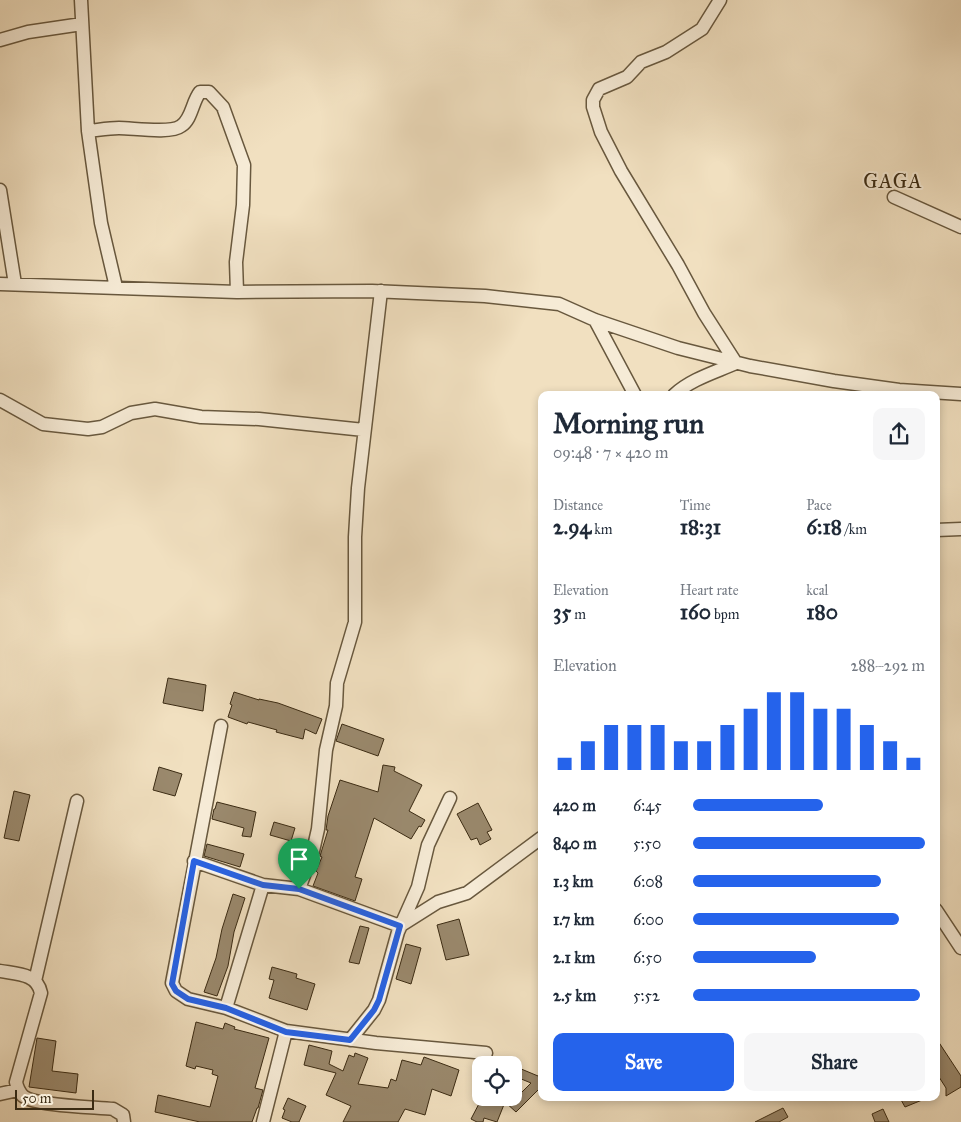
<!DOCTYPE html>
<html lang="en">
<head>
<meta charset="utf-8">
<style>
	:root { --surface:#fff; --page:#f6f6f7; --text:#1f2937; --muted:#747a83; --accent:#2563eb }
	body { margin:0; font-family:"IM FELL Great Primer",serif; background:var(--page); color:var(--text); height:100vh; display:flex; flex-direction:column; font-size:19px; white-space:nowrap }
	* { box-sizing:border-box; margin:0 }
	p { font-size:16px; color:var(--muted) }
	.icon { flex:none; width:28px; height:28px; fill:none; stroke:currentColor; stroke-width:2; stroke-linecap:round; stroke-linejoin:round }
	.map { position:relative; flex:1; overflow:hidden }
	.panel { position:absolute; left:538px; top:391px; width:402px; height:710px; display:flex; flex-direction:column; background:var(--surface); border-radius:10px; box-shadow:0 2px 8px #0003 }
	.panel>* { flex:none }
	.tools { position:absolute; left:472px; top:1056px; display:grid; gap:10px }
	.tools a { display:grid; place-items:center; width:50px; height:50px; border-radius:10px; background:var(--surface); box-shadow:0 2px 8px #0003; font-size:25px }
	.scale { position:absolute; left:15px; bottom:12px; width:79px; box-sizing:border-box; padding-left:5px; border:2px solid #3b2b13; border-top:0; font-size:14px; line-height:18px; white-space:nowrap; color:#3b2b13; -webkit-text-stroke:4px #f6ebd6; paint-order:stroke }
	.pin { position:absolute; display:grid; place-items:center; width:42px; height:42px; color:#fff; margin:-51px -21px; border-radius:50% 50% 50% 0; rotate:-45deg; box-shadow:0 0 5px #0007 }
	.pin .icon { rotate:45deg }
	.round { display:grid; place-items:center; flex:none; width:52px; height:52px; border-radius:10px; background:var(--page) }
	.summary { display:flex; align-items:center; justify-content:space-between; height:85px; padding:0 15px }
	h1 { font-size:28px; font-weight:700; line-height:38px }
	.metrics { display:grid; grid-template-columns:repeat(3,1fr); gap:8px; height:85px; padding:5px 15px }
	.metrics div { display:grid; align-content:center }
	.metrics b { font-size:21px; font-weight:700 }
	.metrics small { font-size:14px; font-weight:400 }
	.metrics p { font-size:14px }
	.chart { height:140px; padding:10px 15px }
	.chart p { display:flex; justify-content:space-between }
	.chart svg { width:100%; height:90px; margin-top:5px; stroke:var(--accent); stroke-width:6 }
	.button { display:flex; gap:10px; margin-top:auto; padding:10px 15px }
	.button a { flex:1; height:58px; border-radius:10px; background:var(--accent); color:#fff; font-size:20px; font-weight:700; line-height:58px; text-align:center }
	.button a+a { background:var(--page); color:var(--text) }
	ul { padding:0 15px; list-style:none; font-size:16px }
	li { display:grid; grid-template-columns:80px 60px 1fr; align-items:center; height:38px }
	li i { height:12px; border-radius:6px; background:var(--accent) }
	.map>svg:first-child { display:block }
</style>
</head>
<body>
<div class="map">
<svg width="961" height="1122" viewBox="0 0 961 1122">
	<rect width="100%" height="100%" fill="#f1e0c0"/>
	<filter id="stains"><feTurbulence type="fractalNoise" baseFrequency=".004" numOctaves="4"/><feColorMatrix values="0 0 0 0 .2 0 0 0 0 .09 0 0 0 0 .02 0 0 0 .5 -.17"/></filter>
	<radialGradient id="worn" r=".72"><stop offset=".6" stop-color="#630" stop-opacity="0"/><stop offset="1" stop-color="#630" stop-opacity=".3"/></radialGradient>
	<!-- building -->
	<path fill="#9a896d" stroke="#3b2b13" d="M168 678 206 685 203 711 163 703Z
		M234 692 259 700V699L278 703 322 719 316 734 305 729 303 739 276 732 277 730 248 722 247 724 228 717 232 705 230 704Z
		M342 724 384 739 378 756 336 741Z
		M383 765 395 767 394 771 422 785 409 811 425 820 421 827 419 826 411 839 374 818 355 877 362 879 355 901 313 886 318 873 316 871 322 857 320 856 328 830H326L328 816 340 780 378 792Z
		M159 767 182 774 175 796 153 790Z
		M14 791 30 795 19 841 4 838Z
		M217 802 256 812 251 837 242 836 244 828 212 819 214 809H215Z
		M478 803 492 830 487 832 491 839 480 845 477 838 471 840 457 814Z
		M274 822 295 828 291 841 270 835Z
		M207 844 244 854 240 867 204 856Z
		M233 894 245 898 234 932 228 966 217 996 204 992 216 958 222 929Z
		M459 919 469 955 446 960 437 925Z
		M360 926 369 928 359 964 349 962Z
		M406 944 421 948 411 984 396 979Z
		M272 967 297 974 296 978 315 984 307 1010 269 998 274 980 269 979Z
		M196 1022 223 1029 225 1023 235 1027 234 1029 269 1038 255 1088 263 1090 258 1108H257L252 1122H200L155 1112 158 1095 210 1107 218 1076 212 1074 213 1070 196 1066 195 1069 186 1066Z
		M37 1038 56 1041 52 1071 78 1074 76 1093 29 1087Z
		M936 1038 961 1076V1087L946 1096V1088L939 1077H936Z
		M309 1045 332 1051 329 1064 343 1071 349 1055 354 1057 355 1053 368 1058 358 1084 388 1088 391 1079 396 1081 402 1060 421 1065 424 1057 459 1070 451 1096 432 1089 425 1115 405 1109 398 1122H343L351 1106 326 1095 336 1073 304 1065Z
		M514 1066 538 1076 541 1072V1087L516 1112 505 1102 497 1122 484 1118 483 1122H477L471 1119 482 1098H516L531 1083 514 1076Z
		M288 1098 306 1106 299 1122H292L282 1118 285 1110 283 1109Z
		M900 1098H927L905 1107Z
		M783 1108 788 1117 779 1122H755Z
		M883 1109 889 1122H875L872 1114Z"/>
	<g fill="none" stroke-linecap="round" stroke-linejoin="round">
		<!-- street casing -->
		<g stroke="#68583e" stroke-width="15">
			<path id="street" d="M81 0 88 131 101 223 116 287
				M0 40 28 32 82 24
				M88 131C98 130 109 128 119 128 133 128 171 134 181 126 192 119 192 102 200 92H209L223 107 244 165 243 205 236 262 237 292
				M0 190 15 284
				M894 197 961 227
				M0 284 237 292 372 291 485 296 559 304 595 320 678 348 750 366 834 381 899 390 961 394
				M595 320 635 395
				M674 395C691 379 716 372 736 363L704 313 678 265 621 171 601 132 593 107V100L599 89 627 77 641 62 666 52 702 29 720 0
				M0 400 43 424 88 429 102 427 131 413 155 409 201 417 259 419 364 430
				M936 530 961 529
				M221 726 172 983 176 991 188 999 226 1008 286 1031 376 1043 486 1053
				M194 861 263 885 299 889 400 926 438 902 467 893 541 838
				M299 889 313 851 318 829 326 750 336 706 337 683 355 622V537L358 488 381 291
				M936 910 961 948
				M0 971C16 974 37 973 41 993L16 1082C17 1087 19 1092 23 1096 35 1106 95 1107 113 1109L123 1115 124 1122
				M35 981 77 801
				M226 1008 263 885
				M350 1040 374 1010 379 1000 398 932 418 887 428 845 450 798
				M0 1094 18 1090
				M263 1122 286 1031"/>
		</g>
		<!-- street -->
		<use href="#street" stroke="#f6ebd6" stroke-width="12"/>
	</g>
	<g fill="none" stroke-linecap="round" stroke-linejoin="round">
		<!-- route casing -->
		<g stroke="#fff" stroke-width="10">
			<path id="route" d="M194 861 263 885 299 889 400 926 379 1000 374 1010 350 1040 286 1032 226 1008 188 999 176 991 172 984Z"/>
		</g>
		<!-- route -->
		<use href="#route" stroke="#2563eb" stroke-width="6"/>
	</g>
	<g text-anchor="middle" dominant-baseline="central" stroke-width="4" stroke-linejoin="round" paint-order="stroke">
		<!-- quarter labels -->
		<g font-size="20" letter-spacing="1" fill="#3b2b13" stroke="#f6ebd6">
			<text x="893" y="181">GAGA</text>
		</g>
	</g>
	<rect width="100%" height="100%" filter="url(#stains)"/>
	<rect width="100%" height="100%" fill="url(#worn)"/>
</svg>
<div class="tools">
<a><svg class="icon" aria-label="locate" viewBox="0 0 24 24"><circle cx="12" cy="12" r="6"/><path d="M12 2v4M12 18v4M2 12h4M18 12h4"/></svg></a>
</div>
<div class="scale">50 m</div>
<div class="pin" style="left:299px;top:889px;background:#1e9e55"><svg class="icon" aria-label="arrive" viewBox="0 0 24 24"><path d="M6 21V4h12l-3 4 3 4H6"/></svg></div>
<section class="panel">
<div class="summary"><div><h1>Morning run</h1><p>09:48 · 7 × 420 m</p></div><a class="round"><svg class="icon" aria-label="share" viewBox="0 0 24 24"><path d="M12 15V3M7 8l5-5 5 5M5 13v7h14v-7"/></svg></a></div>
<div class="metrics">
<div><p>Distance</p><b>2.94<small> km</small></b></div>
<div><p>Time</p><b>18:31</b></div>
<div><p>Pace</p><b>6:18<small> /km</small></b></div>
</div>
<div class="metrics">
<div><p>Elevation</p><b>35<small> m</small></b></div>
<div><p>Heart rate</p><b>160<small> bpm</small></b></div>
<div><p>kcal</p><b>180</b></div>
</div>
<div class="chart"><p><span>Elevation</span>288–292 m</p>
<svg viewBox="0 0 160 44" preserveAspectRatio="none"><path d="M5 44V38M15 44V30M25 44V22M35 44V22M45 44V22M55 44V30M65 44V30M75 44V22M85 44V14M95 44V6M105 44V6M115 44V14M125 44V14M135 44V22M145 44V30M155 44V38"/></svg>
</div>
<ul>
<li><b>420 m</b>6:45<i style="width:56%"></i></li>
<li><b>840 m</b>5:50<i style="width:100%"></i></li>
<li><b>1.3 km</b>6:08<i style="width:81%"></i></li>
<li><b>1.7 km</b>6:00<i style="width:89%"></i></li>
<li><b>2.1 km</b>6:50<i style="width:53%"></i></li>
<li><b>2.5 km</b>5:52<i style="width:98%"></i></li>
</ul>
<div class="button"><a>Save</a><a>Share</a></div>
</section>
</div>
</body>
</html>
